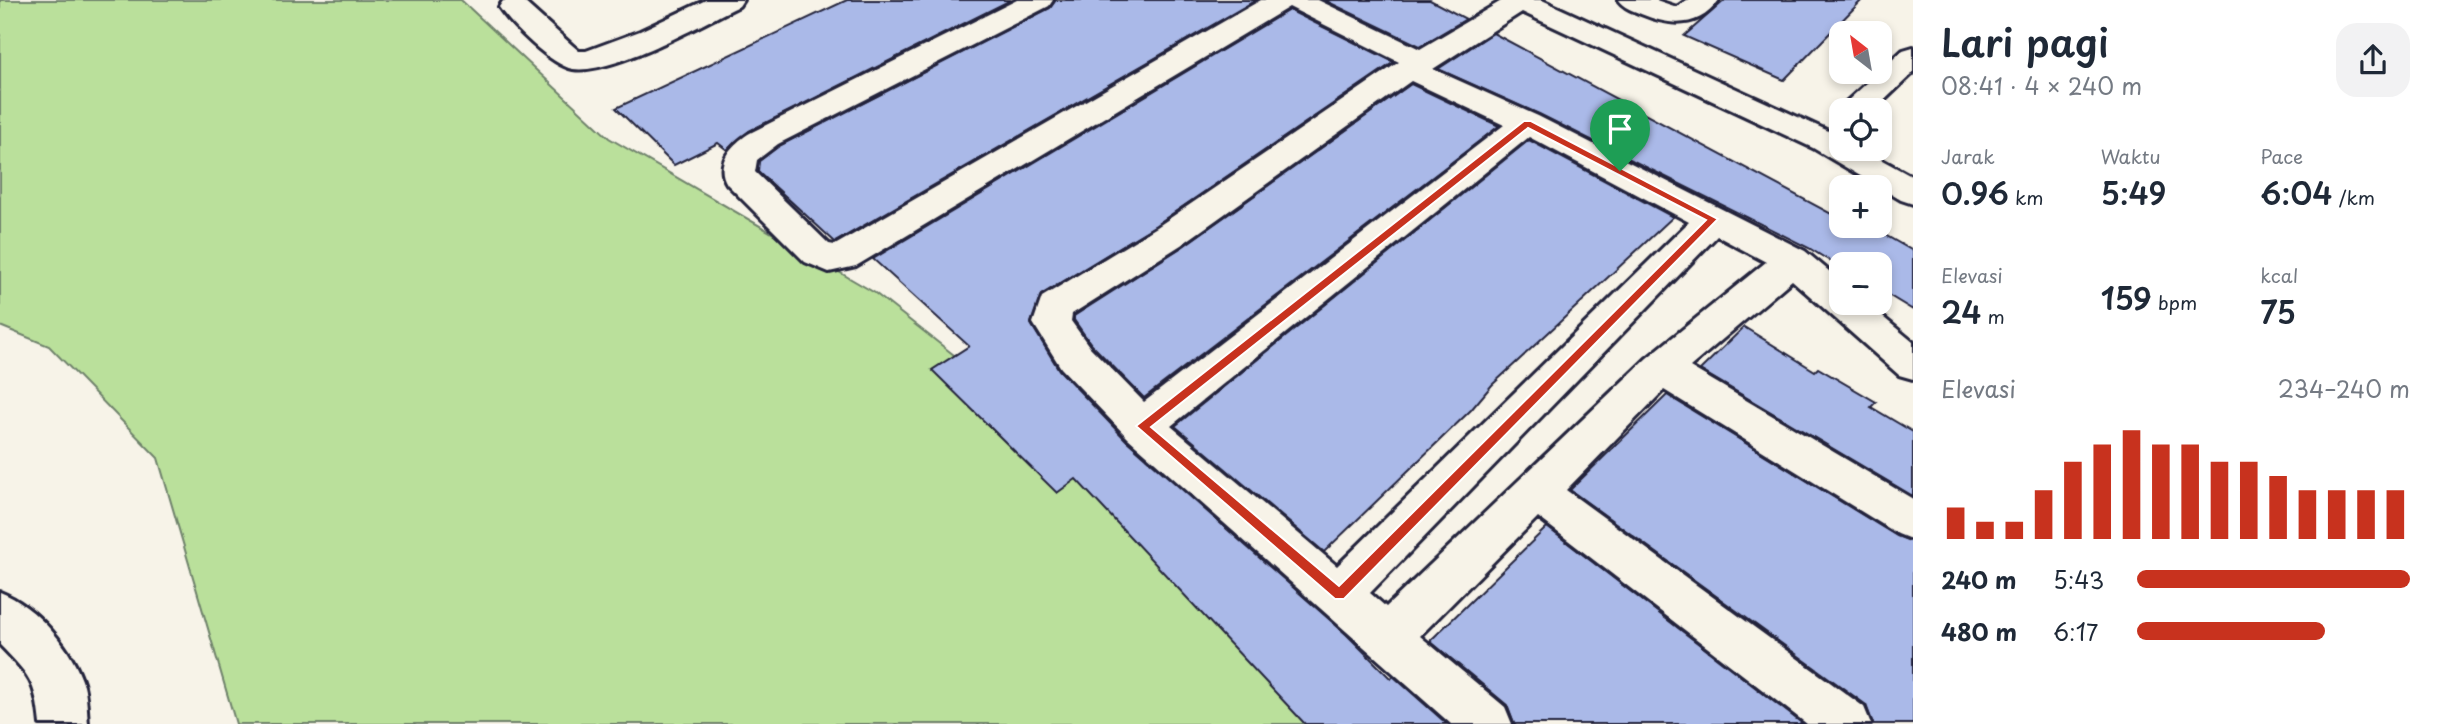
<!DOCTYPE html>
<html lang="id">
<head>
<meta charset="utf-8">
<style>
	:root { --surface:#fff; --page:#f2f2f3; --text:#1f2937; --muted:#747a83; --accent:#c8321e }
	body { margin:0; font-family:"Playpen Sans",sans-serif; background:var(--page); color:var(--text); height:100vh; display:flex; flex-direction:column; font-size:26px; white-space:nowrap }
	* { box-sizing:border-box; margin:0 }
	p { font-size:23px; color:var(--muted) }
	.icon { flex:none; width:38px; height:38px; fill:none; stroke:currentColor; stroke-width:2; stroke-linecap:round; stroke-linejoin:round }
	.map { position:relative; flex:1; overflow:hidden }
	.drawer { display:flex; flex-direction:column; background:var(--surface); width:525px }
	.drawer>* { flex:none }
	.needle { width:46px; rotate:329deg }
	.tools { position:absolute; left:1829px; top:21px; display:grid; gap:14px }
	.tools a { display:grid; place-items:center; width:63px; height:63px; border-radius:14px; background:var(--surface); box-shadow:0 4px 10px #0003; font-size:35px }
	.pin { position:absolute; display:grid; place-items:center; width:60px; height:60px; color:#fff; margin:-72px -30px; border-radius:50% 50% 50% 0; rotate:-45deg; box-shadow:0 0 7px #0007 }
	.pin .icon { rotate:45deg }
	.round { display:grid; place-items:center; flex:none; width:74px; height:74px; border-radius:21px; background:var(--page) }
	.head { display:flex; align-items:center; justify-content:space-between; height:119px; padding:0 28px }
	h1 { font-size:38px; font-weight:600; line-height:52px }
	.figures { display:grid; grid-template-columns:repeat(3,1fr); gap:10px; height:119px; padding:7px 28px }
	.figures div { display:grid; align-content:center }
	.figures b { font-size:30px; font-weight:600 }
	.figures small { font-size:19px; font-weight:400 }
	.figures p { font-size:19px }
	.chart { height:196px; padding:14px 28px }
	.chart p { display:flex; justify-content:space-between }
	.chart svg { width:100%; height:126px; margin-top:7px; stroke:var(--accent); stroke-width:6 }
	ul { padding:0 28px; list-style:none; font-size:23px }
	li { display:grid; grid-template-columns:112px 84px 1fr; align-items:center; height:52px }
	li i { height:18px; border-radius:9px; background:var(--accent) }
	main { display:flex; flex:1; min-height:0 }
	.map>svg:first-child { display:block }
</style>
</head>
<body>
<main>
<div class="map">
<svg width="1913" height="724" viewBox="0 0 1913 724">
	<rect width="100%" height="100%" fill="#f7f3e8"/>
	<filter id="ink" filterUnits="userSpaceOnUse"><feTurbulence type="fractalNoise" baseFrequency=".0143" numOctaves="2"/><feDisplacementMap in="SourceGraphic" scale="14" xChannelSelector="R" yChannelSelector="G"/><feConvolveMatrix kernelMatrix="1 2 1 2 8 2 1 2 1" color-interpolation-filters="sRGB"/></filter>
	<g filter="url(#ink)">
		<!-- green -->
		<path fill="#bae09b" stroke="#6e816b" stroke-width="2" d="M0 0H461L609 138 875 293 1070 446 1357 724H236L158 458 49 346 0 326Z"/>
		<!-- building -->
		<path fill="#aab9e8" stroke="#22223b" stroke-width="2" d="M847 0H1011L749 131 727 150 718 143 674 165 616 108Z
			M1056 0H1256L835 242 758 171 759 161 779 146 1050 8Z
			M1324 0H1430L1466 19 1420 46Z
			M1725 0H1862L1784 80 1684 36Z
			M1289 10 1394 62 1156 225 1041 295 1031 324 1059 370 1126 440 1346 634 1391 679 1393 676 1447 724H1305L1076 479 1057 493 932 370 969 346 873 259Z
			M1493 33 1841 219V226H1869L1913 251V310L1880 290V264H1841V268L1809 248 1539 114 1438 69Z
			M1411 84 1499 126 1144 398 1091 344 1074 320V316L1182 247Z
			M1529 140 1673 217 1492 385 1471 410 1324 552 1175 426Z
			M1744 327 1815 371 1818 368 1876 402 1871 407 1913 432V496L1700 370Z
			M1667 395 1897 536 1913 542V724H1873L1866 705 1570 490Z
			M1547 527 1803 724H1514L1507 705 1430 641Z"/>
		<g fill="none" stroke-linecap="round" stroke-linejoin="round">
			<!-- street casing -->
			<g stroke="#22223b" stroke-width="6">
				<path id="street" d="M706 0H743L739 6C702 24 612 75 573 69 551 65 511 25 499 7L503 1H523L572 45 579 51H586L640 31Z
					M1017 0H1053L1049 6 778 144 757 160 755 172 829 244 835 245 1261 0H1318L1420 49 1503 0H1542L1835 134 1841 137V149H1862L1913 177V204L1901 200 1813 148 1522 12 1433 69 1538 116 1805 251 1841 281V303H1866L1913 342V379L1899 375 1792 280 1690 367 1913 499V540L1898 534 1664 390 1566 490 1864 707 1871 724H1807L1538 517 1420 636 1505 707 1512 724H1451L1128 438 1061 368 1033 323 1042 297 1157 227 1399 62 1289 7 856 266 829 272 805 262 727 184C714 163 732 144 750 133ZM1411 81 1504 125 1144 402 1089 346 1071 321 1072 314 1181 245ZM1529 137 1689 222 1337 566 1171 426ZM1717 236 1766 262 1647 358 1386 607 1370 593Z
					M1618 0H1656L1677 7 1687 0H1719C1699 29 1670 26 1641 14 1632 10 1624 8 1618 0Z
					M1913 47V73L1874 110 1841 111 1845 103 1903 50Z
					M0 592C36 606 73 649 84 686 87 698 87 712 88 724H40C36 681 29 675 0 645Z"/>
			</g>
			<!-- street -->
			<use href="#street" fill="#f7f3e8" fill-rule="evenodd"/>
		</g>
	</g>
	<!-- route -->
	<path fill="#c8321e" stroke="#fff" stroke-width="2" fill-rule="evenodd" d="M1524 121H1531L1718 219 1344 599H1335L1136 426ZM1528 128 1706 220 1339 586 1151 427Z"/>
</svg>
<div class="tools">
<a><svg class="needle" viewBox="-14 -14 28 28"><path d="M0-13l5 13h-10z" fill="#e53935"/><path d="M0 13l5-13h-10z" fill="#747a83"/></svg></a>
<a><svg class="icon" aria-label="locate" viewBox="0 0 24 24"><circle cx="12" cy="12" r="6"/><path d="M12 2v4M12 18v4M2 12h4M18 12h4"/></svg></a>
<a>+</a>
<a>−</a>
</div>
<div class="pin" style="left:1620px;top:171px;background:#1e9e55"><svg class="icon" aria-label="arrive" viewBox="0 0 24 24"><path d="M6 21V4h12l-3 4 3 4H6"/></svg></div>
</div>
<section class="drawer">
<div class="head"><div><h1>Lari pagi</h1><p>08:41 · 4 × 240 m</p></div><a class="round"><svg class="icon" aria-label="share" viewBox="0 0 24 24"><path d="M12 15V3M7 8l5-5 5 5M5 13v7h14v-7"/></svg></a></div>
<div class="figures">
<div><p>Jarak</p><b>0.96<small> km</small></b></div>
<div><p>Waktu</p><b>5:49</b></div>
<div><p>Pace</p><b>6:04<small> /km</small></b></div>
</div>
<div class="figures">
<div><p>Elevasi</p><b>24<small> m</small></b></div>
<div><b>159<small> bpm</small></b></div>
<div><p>kcal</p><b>75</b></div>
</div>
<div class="chart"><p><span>Elevasi</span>234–240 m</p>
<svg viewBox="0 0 160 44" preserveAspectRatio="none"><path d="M5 44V33M15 44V38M25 44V38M35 44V27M45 44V17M55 44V11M65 44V6M75 44V11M85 44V11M95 44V17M105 44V17M115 44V22M125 44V27M135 44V27M145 44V27M155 44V27"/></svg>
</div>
<ul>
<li><b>240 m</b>5:43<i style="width:100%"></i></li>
<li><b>480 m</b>6:17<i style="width:69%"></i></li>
</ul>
</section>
</main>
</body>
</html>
